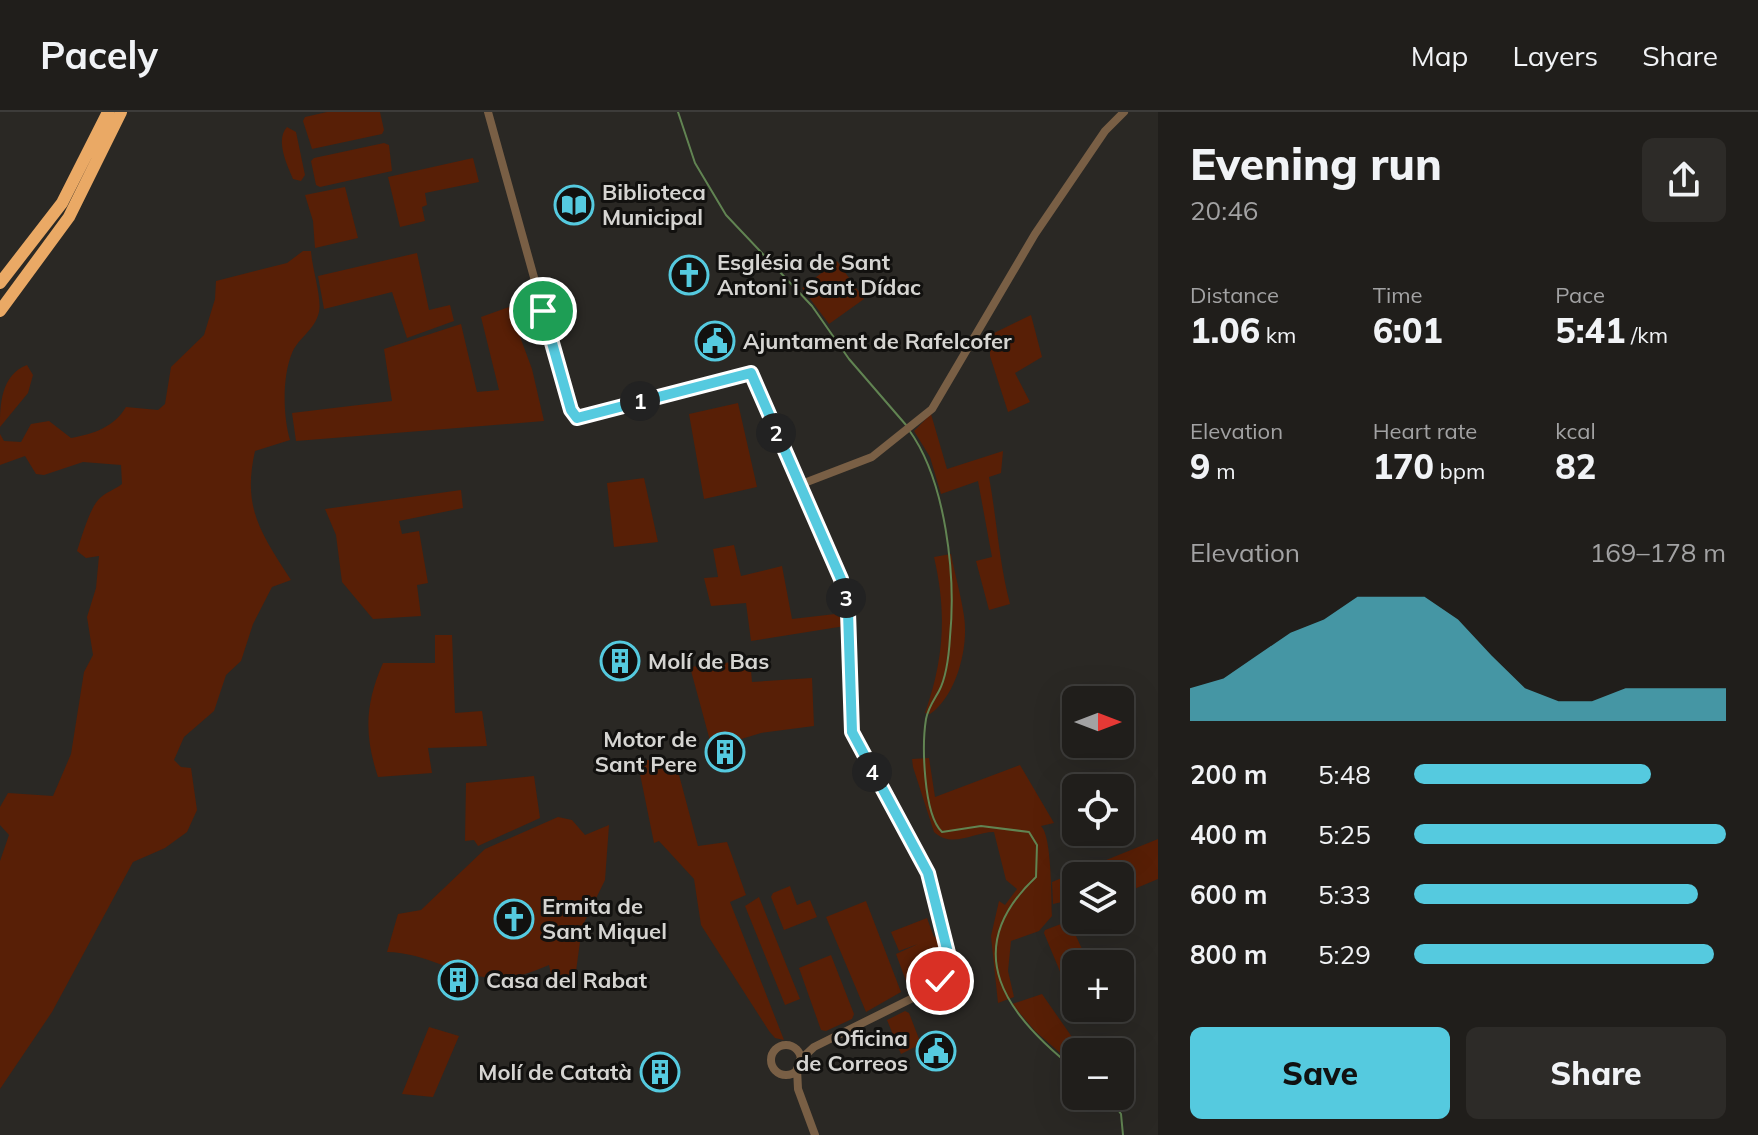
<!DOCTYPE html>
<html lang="en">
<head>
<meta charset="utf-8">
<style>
	:root { --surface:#201e1b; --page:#2d2b28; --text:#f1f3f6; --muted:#a2a2a3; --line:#3d3c3a; --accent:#55cadf }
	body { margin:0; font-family:Mulish,sans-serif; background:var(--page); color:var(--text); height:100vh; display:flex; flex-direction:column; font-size:30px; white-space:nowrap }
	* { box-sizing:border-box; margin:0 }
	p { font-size:26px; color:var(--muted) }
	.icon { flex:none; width:44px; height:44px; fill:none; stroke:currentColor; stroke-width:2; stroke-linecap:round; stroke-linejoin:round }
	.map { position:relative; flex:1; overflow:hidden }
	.details { display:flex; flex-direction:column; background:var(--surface); width:600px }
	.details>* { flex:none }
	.needle { width:52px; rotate:90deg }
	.fabs { position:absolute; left:1062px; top:574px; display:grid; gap:16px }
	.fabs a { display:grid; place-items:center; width:72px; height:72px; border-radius:12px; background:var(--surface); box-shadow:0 8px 32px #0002,0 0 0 2px var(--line); font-size:40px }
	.pin { position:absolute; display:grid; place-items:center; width:68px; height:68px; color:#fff; margin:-34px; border:4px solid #fff; border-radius:50%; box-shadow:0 2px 8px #0007 }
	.km { position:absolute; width:40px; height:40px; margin:-20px; border-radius:50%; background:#222; color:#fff; font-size:22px; line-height:40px; text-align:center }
	.round { display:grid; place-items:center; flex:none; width:84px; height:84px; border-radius:12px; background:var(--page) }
	.overview { display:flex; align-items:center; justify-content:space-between; height:136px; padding:0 32px }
	h1 { font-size:44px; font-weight:800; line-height:60px }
	.stats { display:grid; grid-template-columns:repeat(3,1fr); gap:12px; height:136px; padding:8px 32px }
	.stats div { display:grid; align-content:center }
	.stats b { font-size:34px; font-weight:800 }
	.stats small { font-size:22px; font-weight:400 }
	.stats p { font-size:22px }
	.chart { height:224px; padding:16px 32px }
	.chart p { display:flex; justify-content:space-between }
	.chart svg { width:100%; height:144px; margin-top:8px; fill:var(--accent); opacity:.7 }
	.button { display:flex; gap:16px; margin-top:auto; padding:16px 32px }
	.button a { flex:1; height:92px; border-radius:12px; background:var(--accent); color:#111; font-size:32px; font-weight:800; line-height:92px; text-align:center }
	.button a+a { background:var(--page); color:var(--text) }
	ul { padding:0 32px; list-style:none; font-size:26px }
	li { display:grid; grid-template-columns:128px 96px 1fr; align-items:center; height:60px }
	li i { height:20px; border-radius:10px; background:var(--accent) }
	header { display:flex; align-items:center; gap:48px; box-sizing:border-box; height:112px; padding:0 40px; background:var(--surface); border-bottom:2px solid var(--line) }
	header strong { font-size:38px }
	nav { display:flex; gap:44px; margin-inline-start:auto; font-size:28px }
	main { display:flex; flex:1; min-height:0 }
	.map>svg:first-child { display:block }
</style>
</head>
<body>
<header>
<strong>Pacely</strong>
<nav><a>Map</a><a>Layers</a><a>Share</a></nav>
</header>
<main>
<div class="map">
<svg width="1158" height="1023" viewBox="0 0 1158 1023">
	<rect width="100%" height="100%" fill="#2a2824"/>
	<!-- green -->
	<path fill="#581f06" d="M327 0H380L384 18 382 22 312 37 303 9 305 5Z
		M287 15 296 20 305 63 301 69 293 67C287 53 275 28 287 15Z
		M384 31 389 33 392 59 320 75 316 73 311 49 314 46Z
		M473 46 479 70 425 81 427 93 422 95 425 109 400 115 388 65Z
		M345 75 358 126 315 136 313 109 305 83Z
		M303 139H311C312 156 322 186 319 200 315 218 298 226 292 241 282 265 283 304 290 328L255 339C242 396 261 421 291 468L272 475 253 512 241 549 226 563 214 599 184 625 174 648 181 655 191 656 197 698 187 720 165 736 133 750 52 900 0 977V749L9 723 0 713V695L8 681 53 684 71 642 84 560 93 543 87 505 96 476 99 444 86 446 77 439C82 424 90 395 100 386 106 380 116 377 122 372L121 353 83 350 44 363 36 362 25 344 0 353V322L4 329 21 330 31 312 49 309 71 326C94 322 114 315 126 295L158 298 165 292 171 255 204 223 215 187 216 169 287 151Z
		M417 141 429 198 450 193 454 209 407 226 392 180 324 197 318 164Z
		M837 149 864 187 829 212 802 176Z
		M509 195 532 257 544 309 296 329 292 301 392 289 384 237 461 212 477 280 499 278 481 205Z
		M1031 203 1042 245 1015 261 1030 290 1008 300 990 244V223Z
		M27 253 33 263 28 281 0 315C0 292 1 263 27 253Z
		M738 291 757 375 704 387 689 302Z
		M931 302 947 357 1003 339 1001 361 989 365C997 409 999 450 1010 492L989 498 976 449 992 445 978 369 941 382 930 345 914 319Z
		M644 366 658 430 614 435 607 371Z
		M461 378 463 396 399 409 402 422 419 419 428 471 417 473 421 504 373 507 342 470 336 423 325 397Z
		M734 433 741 464 782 454 792 507 844 501 845 514 751 529 746 491 711 494 704 466 718 465 713 437Z
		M951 442C955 463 961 483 964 504 969 536 956 584 930 602L925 601C944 547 947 501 934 445Z
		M435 523H452L455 601 482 599 487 634 428 636 432 661 378 665C364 623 365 592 383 551H435Z
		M750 548 752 570 812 566 814 614 761 621 712 636 690 555Z
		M929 646 935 685 1020 653 1054 711 1041 714C1052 724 1051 786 1052 804L1039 819 1011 829 1008 859 1014 885 998 891 991 824 999 789 1005 793 1017 777 1006 768 994 720C973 720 953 737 934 720L913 655 912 647Z
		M646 648H675L698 734 727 730 746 783 730 790 784 928 775 926 769 919 701 813 694 767 659 729 654 731 638 652Z
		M534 664 540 706 478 734 474 728 465 729 466 671Z
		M558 705 572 708 585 723 609 713 605 768 582 815 574 874 551 862 549 853C536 858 521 865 507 866 465 870 428 840 387 840L398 802 421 798 485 737Z
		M1158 727V767L1120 783V764H1076V802L1064 808 1062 790 1053 792 1052 770Z
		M790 774 797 793 810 788 817 805 784 818 771 785 773 781Z
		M759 785 800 887 785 893 745 794Z
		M866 789 901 880 866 900 826 805Z
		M927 806 934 825 940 823 946 851 938 865 910 880 896 842 918 832 899 839 891 820Z
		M1069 809 1089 852H1076V868L1066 874 1044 821 1045 818Z
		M831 843 854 902 852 907 826 919 821 918 799 856Z
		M1042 882 1072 925 1062 935 1076 947V955L1035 919 1012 892Z
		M905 899 909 901 921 932 901 942 887 908Z
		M429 915 459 924 433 985 402 982Z"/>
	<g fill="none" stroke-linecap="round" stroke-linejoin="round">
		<!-- stream -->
		<path stroke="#618452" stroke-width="2" d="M678 0 695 51 726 103 812 194 849 247 906 313
			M909 318C946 369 956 463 950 525 949 542 947 564 939 579 934 588 928 596 926 607 922 632 923 702 942 720L981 714 1029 720 1037 733 1036 765C957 839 1007 904 1076 958
			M1108 984 1121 1002 1123 1023"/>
		<!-- tertiary -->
		<path stroke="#795f45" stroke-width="8" d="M488 0 572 302 580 306 751 261 841 467 848 500 852 620 928 761 959 864
			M799 373 872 345 932 297 1035 122 1105 19 1124 0
			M947 835 948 861
			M933 876 950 860 959 863
			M771 948a15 15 0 1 1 30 0a15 15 0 1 1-30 0Z
			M800 948 814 935 931 877 951 872
			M797 957 798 977 815 1023"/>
		<!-- motorway -->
		<path stroke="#eaa965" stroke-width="12" d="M0 171 62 91 108 0
			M0 199 69 105 121 0"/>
	</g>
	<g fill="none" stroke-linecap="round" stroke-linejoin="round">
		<!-- route casing -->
		<g stroke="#fff" stroke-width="16">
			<path id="route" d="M543 199 571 298 577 306 751 261 841 467 848 500 852 620 928 761 950 849 948 861 940 869"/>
		</g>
		<!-- route -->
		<use href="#route" stroke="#55cadf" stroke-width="10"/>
	</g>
	<!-- icons -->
	<defs>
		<g id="library-ring" transform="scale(2)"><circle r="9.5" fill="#12110f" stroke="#55cadf" stroke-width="1.5"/><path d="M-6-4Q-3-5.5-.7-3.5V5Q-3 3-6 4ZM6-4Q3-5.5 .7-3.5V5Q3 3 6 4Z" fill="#55cadf"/></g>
		<g id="church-ring" transform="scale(2)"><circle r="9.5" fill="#12110f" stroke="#55cadf" stroke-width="1.5"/><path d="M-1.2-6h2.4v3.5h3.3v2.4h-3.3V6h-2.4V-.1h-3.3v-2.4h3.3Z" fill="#55cadf"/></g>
		<g id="civic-ring" transform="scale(2)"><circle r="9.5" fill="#12110f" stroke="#55cadf" stroke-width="1.5"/><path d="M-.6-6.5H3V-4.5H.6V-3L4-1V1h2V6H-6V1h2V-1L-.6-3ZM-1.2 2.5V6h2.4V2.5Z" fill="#55cadf"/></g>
		<g id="building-ring" transform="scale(2)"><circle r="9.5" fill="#12110f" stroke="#55cadf" stroke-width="1.5"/><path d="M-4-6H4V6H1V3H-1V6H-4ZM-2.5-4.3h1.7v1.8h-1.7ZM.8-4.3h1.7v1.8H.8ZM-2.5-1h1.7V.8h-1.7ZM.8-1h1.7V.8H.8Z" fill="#55cadf"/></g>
	</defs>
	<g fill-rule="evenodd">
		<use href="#library-ring" x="574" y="93"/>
		<use href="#church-ring" x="689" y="163"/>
		<use href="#civic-ring" x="715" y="229"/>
		<use href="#building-ring" x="620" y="549"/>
		<use href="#building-ring" x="725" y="640"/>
		<use href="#church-ring" x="514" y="807"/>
		<use href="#building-ring" x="458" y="868"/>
		<use href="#civic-ring" x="936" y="939"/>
		<use href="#building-ring" x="660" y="960"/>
	</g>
	<g text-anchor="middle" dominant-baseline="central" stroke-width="6" stroke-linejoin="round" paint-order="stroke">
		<!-- poi labels -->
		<g font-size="22" font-weight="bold" fill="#d5d4d1" stroke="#12110f" text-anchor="start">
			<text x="602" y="80">Biblioteca<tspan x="602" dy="25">Municipal</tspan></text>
			<text x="717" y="150">Església de Sant<tspan x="717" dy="25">Antoni i Sant Dídac</tspan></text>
			<text x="743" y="229">Ajuntament de Rafelcofer</text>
			<text x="648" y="549">Molí de Bas</text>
			<text x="697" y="627" text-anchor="end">Motor de<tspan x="697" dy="25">Sant Pere</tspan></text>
			<text x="542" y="794">Ermita de<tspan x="542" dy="25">Sant Miquel</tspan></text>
			<text x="486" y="868">Casa del Rabat</text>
			<text x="908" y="926" text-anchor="end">Oficina<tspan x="908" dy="25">de Correos</tspan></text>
			<text x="632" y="960" text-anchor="end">Molí de Catatà</text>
		</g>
	</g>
</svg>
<div class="fabs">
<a><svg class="needle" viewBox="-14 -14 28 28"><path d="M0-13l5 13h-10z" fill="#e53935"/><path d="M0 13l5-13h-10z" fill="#a2a2a3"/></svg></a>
<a><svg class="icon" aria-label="locate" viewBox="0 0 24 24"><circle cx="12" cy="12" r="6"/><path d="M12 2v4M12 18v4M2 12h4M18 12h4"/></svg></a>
<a><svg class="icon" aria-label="layers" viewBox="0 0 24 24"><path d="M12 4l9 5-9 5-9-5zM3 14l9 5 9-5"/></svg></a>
<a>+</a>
<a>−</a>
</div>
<div class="pin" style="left:543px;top:199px;background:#1e9e55"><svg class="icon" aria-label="arrive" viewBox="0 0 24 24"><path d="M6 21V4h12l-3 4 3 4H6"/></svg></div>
<div class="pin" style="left:940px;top:869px;background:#d93025"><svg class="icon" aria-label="check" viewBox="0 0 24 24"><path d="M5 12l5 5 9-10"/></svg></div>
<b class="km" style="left:640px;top:289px">1</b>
<b class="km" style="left:776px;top:321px">2</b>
<b class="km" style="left:846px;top:486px">3</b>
<b class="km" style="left:872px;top:660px">4</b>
</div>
<section class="details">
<div class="overview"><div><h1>Evening run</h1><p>20:46</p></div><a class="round"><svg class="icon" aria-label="share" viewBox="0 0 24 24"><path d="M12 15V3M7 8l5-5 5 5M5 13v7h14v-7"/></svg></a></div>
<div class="stats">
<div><p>Distance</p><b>1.06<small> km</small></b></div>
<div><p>Time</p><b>6:01</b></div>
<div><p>Pace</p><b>5:41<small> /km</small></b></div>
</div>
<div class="stats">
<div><p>Elevation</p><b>9<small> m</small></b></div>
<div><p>Heart rate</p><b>170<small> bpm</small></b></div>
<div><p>kcal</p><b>82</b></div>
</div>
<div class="chart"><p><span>Elevation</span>169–178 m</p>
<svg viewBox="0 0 160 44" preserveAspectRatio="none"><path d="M0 44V34L10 31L20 24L30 17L40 13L50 6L60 6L70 6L80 13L90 24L100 34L110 38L120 38L130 34L140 34L150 34L160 34V44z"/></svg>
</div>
<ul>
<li><b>200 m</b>5:48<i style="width:76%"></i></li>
<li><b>400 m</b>5:25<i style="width:100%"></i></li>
<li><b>600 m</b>5:33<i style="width:91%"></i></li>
<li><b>800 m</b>5:29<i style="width:96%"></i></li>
</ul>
<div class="button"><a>Save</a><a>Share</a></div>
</section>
</main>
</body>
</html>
